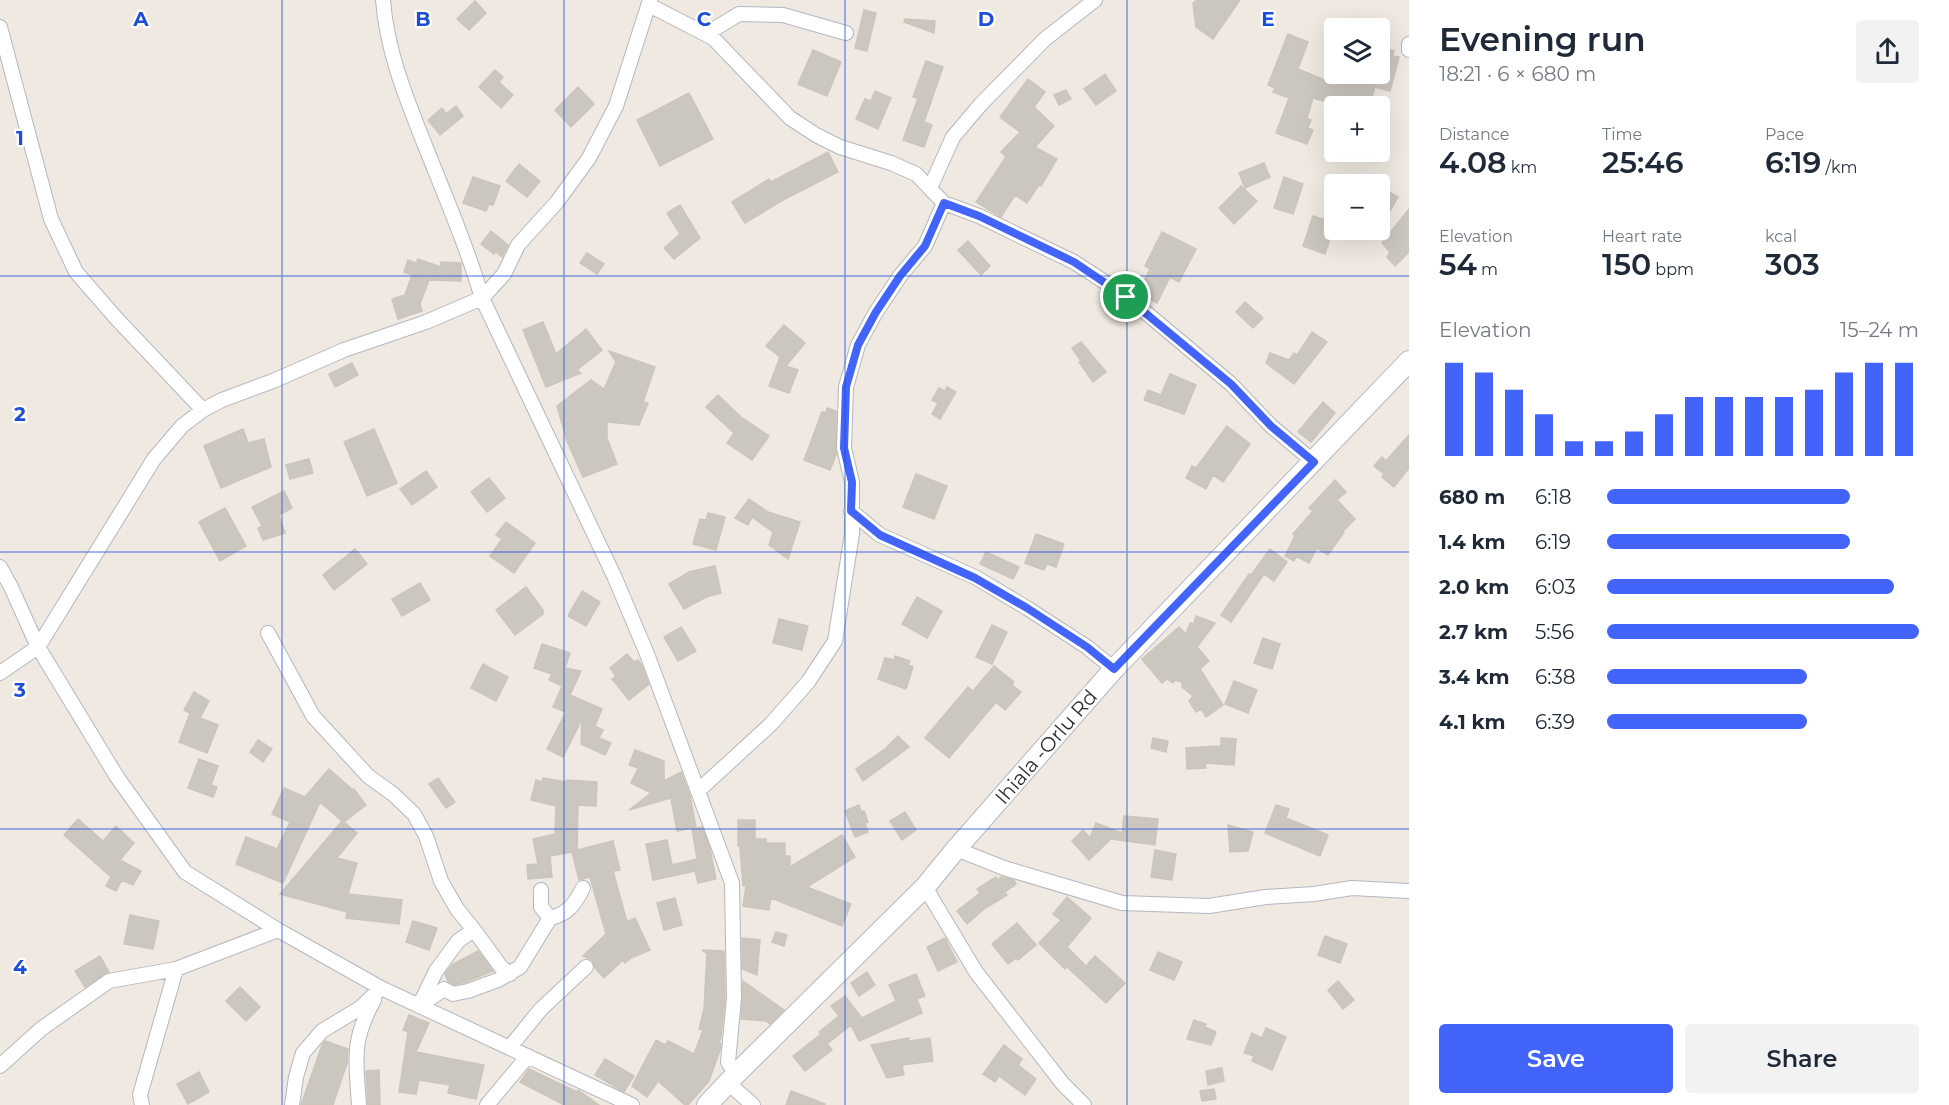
<!DOCTYPE html>
<html lang="en">
<head>
<meta charset="utf-8">
<style>
	:root { --surface:#fff; --page:#f2f2f3; --text:#1f2937; --muted:#747a83; --accent:#4264fb }
	body { margin:0; font-family:Montserrat,sans-serif; background:var(--page); color:var(--text); height:100vh; display:flex; flex-direction:column; font-size:22px; white-space:nowrap }
	* { box-sizing:border-box; margin:0 }
	p { font-size:20px; color:var(--muted) }
	.icon { flex:none; width:33px; height:33px; fill:none; stroke:currentColor; stroke-width:2; stroke-linecap:round; stroke-linejoin:round }
	.map { position:relative; flex:1; overflow:hidden }
	.sheet { display:flex; flex-direction:column; background:var(--surface); width:540px }
	.sheet>* { flex:none }
	.controls { position:absolute; left:1324px; top:18px; display:grid; gap:12px }
	.controls a { display:grid; place-items:center; width:66px; height:66px; border-radius:6px; background:var(--surface); box-shadow:0 6px 24px #0002; font-size:30px }
	.pin { position:absolute; display:grid; place-items:center; width:51px; height:51px; color:#fff; margin:-26px; border:3px solid #fff; border-radius:50%; box-shadow:0 2px 6px #0007 }
	.round { display:grid; place-items:center; flex:none; width:63px; height:63px; border-radius:6px; background:var(--page) }
	.summary { display:flex; align-items:center; justify-content:space-between; height:102px; padding:0 30px }
	h1 { font-size:33px; font-weight:600; line-height:45px }
	.metrics { display:grid; grid-template-columns:repeat(3,1fr); gap:9px; height:102px; padding:6px 30px }
	.metrics div { display:grid; align-content:center }
	.metrics b { font-size:30px; font-weight:600 }
	.metrics small { font-size:16px; font-weight:400 }
	.metrics p { font-size:16px }
	.chart { height:168px; padding:12px 30px }
	.chart p { display:flex; justify-content:space-between }
	.chart svg { width:100%; height:108px; margin-top:6px; stroke:var(--accent); stroke-width:6 }
	.primary-button { display:flex; gap:12px; margin-top:auto; padding:12px 30px }
	.primary-button a { flex:1; height:69px; border-radius:6px; background:var(--accent); color:#fff; font-size:24px; font-weight:600; line-height:69px; text-align:center }
	.primary-button a+a { background:var(--page); color:var(--text) }
	ul { padding:0 30px; list-style:none; font-size:20px }
	li { display:grid; grid-template-columns:96px 72px 1fr; align-items:center; height:45px }
	li i { height:15px; border-radius:8px; background:var(--accent) }
	main { display:flex; flex:1; min-height:0 }
	.map>svg:first-child { display:block }
</style>
</head>
<body>
<main>
<div class="map">
<svg width="1409" height="1105" viewBox="0 0 1409 1105">
	<rect width="100%" height="100%" fill="#efe9e1"/>
	<!-- building -->
	<path fill="#cbc7bf" stroke="#cbc5ba" stroke-width="1.5" d="M1197 0H1240L1213 39 1196 27 1193 3Z
		M475 1 486 13 469 30 457 19Z
		M864 10 876 13 867 51 855 48Z
		M905 19 935 21 934 33 904 22Z
		M1288 34 1308 42 1298 69 1325 80 1327 72 1359 81 1361 74H1380V54H1382L1383 48 1394 51 1392 56 1399 57 1390 91 1375 87 1370 103 1367 102 1366 106H1354L1331 100 1330 103 1313 98 1307 118 1311 120 1308 128 1313 130 1307 144 1276 133 1289 98 1273 92 1275 88 1268 85Z
		M813 50 841 62 827 96 798 84Z
		M926 61 943 67 924 122 932 125 924 147 903 140 918 98 913 97Z
		M495 70 503 77 499 82 513 95 501 108 479 87Z
		M1105 74 1116 91 1096 105 1084 89Z
		M1028 79 1045 92 1034 107 1054 126 1035 147 1057 159 1041 186 1039 185 1027 203 1015 195 1001 217 976 202 1006 157 1001 152 1020 132 1000 117Z
		M578 87 594 104 571 127 555 110Z
		M1066 90 1071 99 1059 105 1054 95Z
		M875 91 891 98 878 129 856 119 865 99 871 101Z
		M689 93 713 139 660 166 637 120Z
		M456 106 463 116 440 135 428 120 442 108 446 114Z
		M828 152 838 172 783 200 745 223 732 202 769 179 771 182Z
		M1264 163 1270 177 1245 188 1239 173Z
		M519 164 540 181 527 197 506 181Z
		M473 177 500 186 493 205 489 204 486 211 463 203Z
		M1284 177 1303 184 1293 214 1274 208Z
		M1241 186 1257 201 1234 224 1219 208Z
		M1380 187 1398 197 1390 211 1380 206Z
		M680 205 700 238 674 259 664 248 680 234 667 213Z
		M1409 209V252L1395 266 1387 257 1390 252 1382 243Z
		M1313 216 1335 223 1325 254 1303 246Z
		M491 231 508 245 502 257 495 251 494 254 481 244Z
		M1162 232 1196 249 1179 282 1170 277 1157 303 1138 293 1150 269 1145 266Z
		M968 241 990 266 981 275 958 250Z
		M587 253 604 264 597 274 580 263Z
		M418 259 441 267V262L461 263V281L429 280 420 304 422 311 398 319 392 299 405 295 412 275 404 272 408 260 416 263Z
		M1245 302 1263 318 1253 328 1236 312Z
		M543 322 556 354 586 329 602 350 577 370 581 373 546 387 523 330Z
		M784 325 805 343 786 366 798 370 789 393 769 386 780 357 766 346Z
		M1312 332 1327 342 1294 384 1266 363 1270 353 1289 360 1294 353 1297 355Z
		M1081 342 1106 372 1093 382 1079 362 1081 361 1072 348Z
		M609 351 655 367 643 402 648 403 639 425 607 422V438L617 464 583 477 567 441 557 406 591 380 604 389 616 362Z
		M352 363 358 375 335 387 329 374Z
		M1170 374 1196 385 1184 414 1144 400 1148 390 1161 395Z
		M947 387 956 392 940 419 932 414 938 403 932 400 939 388 945 391Z
		M718 395 741 417 769 436 752 460 727 443 734 433 706 407Z
		M1323 402 1335 413 1311 442 1298 432Z
		M827 408 836 411V455L830 470 804 460 822 412 826 413Z
		M1227 426 1250 444 1223 482 1213 475 1206 489 1186 478 1192 466 1196 468Z
		M243 429 248 443 264 439 271 467 221 488 204 446Z
		M374 429 397 483 367 496 344 442Z
		M1409 435V468L1394 487 1382 477 1384 474 1374 466 1382 457 1386 461Z
		M309 459 313 473 290 479 286 465Z
		M426 471 437 487 412 505 400 489Z
		M916 474 947 486 934 519 903 507Z
		M489 478 505 498 487 512 471 492Z
		M1335 480 1346 492 1337 500 1355 519 1343 531 1344 532 1328 555 1317 548 1309 563 1296 556 1294 561 1285 556 1295 536 1293 534 1313 511 1309 508Z
		M284 491 292 508 279 515 285 533 263 540 258 528 262 526 252 507Z
		M749 499 768 512 800 522 788 559 769 545 773 532 752 517 748 525 735 518Z
		M225 508 246 546 220 561 199 522Z
		M708 513 725 517 716 550 693 544 700 519 706 520Z
		M506 522 535 543 514 573 490 556 502 539 496 535Z
		M1036 534 1064 544 1056 567 1047 564 1044 570 1025 563Z
		M355 549 367 564 334 590 323 575Z
		M1270 549 1287 562 1274 581 1264 574 1231 622 1221 615 1249 574 1251 575Z
		M986 552 1019 567 1013 579 980 564Z
		M715 566 721 593 706 597 684 609 669 584 689 572Z
		M420 583 430 600 402 616 392 599Z
		M526 587 543 610V614L515 635 496 610Z
		M582 591 600 602 586 626 568 616Z
		M917 597 942 611 927 638 902 624Z
		M1196 616 1215 623 1197 647 1209 661 1200 669 1223 705 1206 717 1201 709 1196 712 1189 701 1193 696 1182 687V682L1175 680 1173 683 1167 679 1162 683 1142 659 1179 627 1186 634 1190 623 1194 624Z
		M779 619 808 626 802 650 773 643Z
		M992 625 1007 632 992 664 976 657Z
		M681 627 696 651 678 661 664 637Z
		M1263 638 1280 644 1272 669 1254 663Z
		M542 644 570 653 565 668 581 671 570 695 602 709 595 726 603 730 599 738 611 743 605 755 581 744 582 719 563 757 547 749 566 712 553 707 562 686 549 680 552 674 534 668Z
		M627 654 634 662 638 660 641 664 649 684 629 700 612 679 616 676 610 668Z
		M895 656 910 661 908 665 913 667 906 689 878 679 885 658 894 660Z
		M483 664 508 677 496 701 471 688Z
		M994 666 1014 682 1012 685 1021 692 1005 710 996 702 949 758 925 738 968 687 973 691Z
		M1234 681 1257 690 1248 713 1225 704Z
		M194 692 209 701 200 718 218 725 207 753 179 742 190 713 184 710Z
		M898 736 909 747 863 781 856 769 885 749Z
		M1153 738 1168 741 1166 752 1151 748Z
		M1221 738 1236 739 1234 765 1205 763 1206 768 1187 769 1186 748 1221 746Z
		M258 740 272 749 263 762 250 752Z
		M635 750 664 761V781L681 772 690 796 696 827 677 831 671 798 629 810 651 793 631 783 638 768 629 765Z
		M199 759 218 766 211 785 217 787 213 797 188 788Z
		M329 769 353 790 354 789 366 805 344 822 357 833 337 858 357 863 348 894 402 900 399 924 346 918 347 912 280 894 342 821 320 802 283 883 236 864 246 837 277 849 290 822 272 814 284 788 305 797Z
		M438 778 455 802 446 808 429 784Z
		M543 778 567 782V780L597 782 596 806 578 805 577 850 613 841 620 870 613 871 627 922 635 918 650 950 631 958 625 963 623 960 604 978 595 968 592 960 583 956 606 934 590 877 579 880 572 852 550 856 552 877 528 879 527 865 538 864 533 839 555 834 556 806 531 800 536 780 542 782Z
		M859 805 861 812 864 811 868 822 865 823 868 832 855 837 845 811Z
		M1276 805 1289 809 1286 818 1328 835 1320 856 1265 833Z
		M905 812 916 830 902 840 890 821Z
		M1124 816 1158 819 1155 845 1111 839 1089 860 1072 841 1083 830 1090 838 1096 823 1122 833Z
		M78 819 103 841 116 826 134 843 120 860 141 871 133 885 122 880 116 891 106 886 111 877 64 835Z
		M738 820H755V839H766V843H785V856H790V867L842 835 855 857 807 887 851 904 842 926 771 898 769 910 743 906 746 886H743L740 846H738Z
		M1228 825 1253 832 1248 851 1230 852Z
		M702 827 710 849 716 879 698 883 695 871 653 880 646 844 667 840 672 865 697 859 692 829Z
		M1155 850 1176 854 1172 880 1151 877Z
		M996 877 997 880 1001 877 1014 880 1016 884 1005 892 1007 895 984 909 967 924 957 911 980 893 977 889Z
		M1067 897 1091 918 1067 947 1086 966 1095 956 1125 983 1106 1003 1067 967 1065 969 1039 943 1061 920 1053 914Z
		M675 898 682 925 664 930 657 903Z
		M130 915 159 921 153 949 124 944Z
		M413 921 437 928 429 950 406 942Z
		M1017 923 1036 945 1018 960 1016 958 1008 964 992 944Z
		M776 932 787 935 784 946 772 942Z
		M1325 936 1347 944 1340 963 1318 955Z
		M742 938 760 940 757 975 742 969Z
		M945 938 957 962 938 971 927 947Z
		M702 950 724 951 725 998 721 1037 719 1043 721 1044 720 1050 709 1081 688 1105H685L658 1081 647 1097 632 1086 656 1040 665 1045 668 1041 694 1054 703 1030 699 1029 704 1009 707 953Z
		M478 951 493 971 466 982 454 985 448 981 445 974 453 964Z
		M1158 952 1182 962 1174 980 1150 970Z
		M100 956 109 972 85 987 75 971Z
		M867 972 875 985 859 996 851 983Z
		M916 974 925 996 917 999 922 1013 859 1041 851 1025 827 1044 832 1050 805 1071 793 1056 821 1034 819 1032 839 1016 831 1006 845 996 862 1018 896 1001 889 985Z
		M743 981 784 1010 770 1024 766 1021 741 1019Z
		M1338 981 1354 1000 1343 1009 1328 990Z
		M240 987 260 1007 246 1021 226 1001Z
		M409 1015 429 1023 416 1052 484 1065 476 1099 448 1093 450 1085 419 1080 416 1094 399 1092 408 1032 403 1030Z
		M1194 1020 1206 1024 1205 1027 1216 1032 1211 1045 1187 1039Z
		M1266 1028 1286 1037 1272 1070 1252 1061 1254 1056 1244 1053 1252 1033 1262 1038Z
		M909 1038V1041L930 1038 933 1061 902 1065 904 1075 887 1078 871 1045Z
		M325 1041 348 1049 347 1063 333 1105H301L322 1045Z
		M1004 1045 1022 1059 1018 1065 1036 1079 1025 1095 999 1076 995 1082 983 1074Z
		M605 1059 634 1076 624 1092 595 1075Z
		M1222 1068 1224 1081 1208 1085 1206 1071Z
		M529 1069 577 1092 578 1090 599 1105H564L520 1082Z
		M379 1070 380 1105H368L366 1071Z
		M199 1072 209 1092 188 1104 177 1084Z
		M1214 1089 1216 1099 1202 1101 1200 1091Z
		M791 1091 825 1104V1105H786Z"/>
	<g fill="none" stroke-linecap="round" stroke-linejoin="round">
		<!-- street casing -->
		<g stroke="#b4b7c1" stroke-width="16">
			<path id="street" d="M383 0C387 53 407 100 426 148 446 198 467 247 482 298L615 578 647 654 732 883 734 998 728 1062 736 1074
				M649 5 713 38 790 118 816 135 840 147 891 163 916 174 944 203 979 216 1074 262 1126 296 1231 384 1271 426 1314 462
				M0 27 51 219 76 272 116 318 203 410
				M706 34 739 14 783 15 846 33
				M1409 44V50
				M930 188 953 137 981 104 1045 39 1095 0
				M851 511 880 535 975 577 1027 608 1087 647 1114 669
				M0 567 11 587 38 647 117 777 185 872 278 930 381 988 632 1105
				M268 633 313 716 368 776 393 794 414 814 426 836 441 881 457 909 474 930 458 941 436 971 419 1006
				M0 673 38 647 154 459 182 426 203 410 222 400 273 381 344 350 426 322 482 298 504 274 518 245 557 202 589 158 616 106 650 0
				M699 790 771 724 808 682 835 641 852 534V482L844 448 846 387 858 345 876 312 900 276 925 246 944 203
				M956 849 1004 868 1122 903 1209 906 1266 897 1314 894 1352 888 1409 891
				M925 887 976 972 1063 1084 1084 1105
				M541 890V907L550 918
				M474 930 501 967 510 974
				M421 1005 444 989 453 994 468 991 498 980 520 967 550 918C568 914 575 904 583 888
				M510 1047 541 1009 586 967
				M0 1066 41 1029 109 981 176 969 278 930
				M728 1083 753 1105
				M142 1105 140 1095 176 969
				M292 1105 296 1077 303 1053 322 1031 360 1008 381 988
				M359 1105C356 1061 351 1041 374 1000
				M487 1105 528 1056"/>
		</g>
		<!-- secondary casing -->
		<g stroke="#b4b7c1" stroke-width="22">
			<path id="secondary" d="M707 1105 736 1074 925 887 956 849 1114 669 1409 361"/>
		</g>
		<!-- street -->
		<use href="#street" stroke="#fff" stroke-width="14"/>
		<!-- secondary -->
		<use href="#secondary" stroke="#fff" stroke-width="20"/>
	</g>
	<g fill="none" stroke-linecap="round" stroke-linejoin="round">
		<!-- route casing -->
		<g stroke="#fff" stroke-width="12">
			<path id="route" d="M944 203 979 216 1074 262 1126 297 1231 384 1271 426 1314 462 1114 669 1087 647 1027 608 975 578 880 535 851 511 852 482 844 448 846 387 858 345 876 312 900 276 925 246Z"/>
		</g>
		<!-- route -->
		<use href="#route" stroke="#4264fb" stroke-width="8"/>
	</g>
	<!-- grid -->
	<path fill="none" stroke="#1d4ed8" stroke-width="1.5" stroke-opacity="0.55" d="M282 0V1105M564 0V1105M845 0V1105M1127 0V1105M0 276H1409M0 552H1409M0 829H1409"/>
	<g text-anchor="middle" dominant-baseline="central" stroke-width="4.5" stroke-linejoin="round" paint-order="stroke">
		<!-- street labels -->
		<g font-size="20" fill="#2e2e2e" stroke="#fff">
			<text transform="translate(1046 747) rotate(-49)">Ihiala -Orlu Rd</text>
		</g>
	</g>
	<g font-size="20" text-anchor="middle" font-weight="bold" fill="#1d4ed8" stroke="#fff" stroke-width="4.5" stroke-linejoin="round" paint-order="stroke">
		<text x="141" y="26">A</text>
		<text x="423" y="26">B</text>
		<text x="704" y="26">C</text>
		<text x="986" y="26">D</text>
		<text x="1268" y="26">E</text>
		<text x="20" y="145">1</text>
		<text x="20" y="421">2</text>
		<text x="20" y="697">3</text>
		<text x="20" y="974">4</text>
	</g>
</svg>
<div class="controls">
<a><svg class="icon" aria-label="layers" viewBox="0 0 24 24"><path d="M12 4l9 5-9 5-9-5zM3 14l9 5 9-5"/></svg></a>
<a>+</a>
<a>−</a>
</div>
<div class="pin" style="left:1126px;top:297px;background:#1e9e55"><svg class="icon" aria-label="arrive" viewBox="0 0 24 24"><path d="M6 21V4h12l-3 4 3 4H6"/></svg></div>
</div>
<section class="sheet">
<div class="summary"><div><h1>Evening run</h1><p>18:21 · 6 × 680 m</p></div><a class="round"><svg class="icon" aria-label="share" viewBox="0 0 24 24"><path d="M12 15V3M7 8l5-5 5 5M5 13v7h14v-7"/></svg></a></div>
<div class="metrics">
<div><p>Distance</p><b>4.08<small> km</small></b></div>
<div><p>Time</p><b>25:46</b></div>
<div><p>Pace</p><b>6:19<small> /km</small></b></div>
</div>
<div class="metrics">
<div><p>Elevation</p><b>54<small> m</small></b></div>
<div><p>Heart rate</p><b>150<small> bpm</small></b></div>
<div><p>kcal</p><b>303</b></div>
</div>
<div class="chart"><p><span>Elevation</span>15–24 m</p>
<svg viewBox="0 0 160 44" preserveAspectRatio="none"><path d="M5 44V6M15 44V10M25 44V17M35 44V27M45 44V38M55 44V38M65 44V34M75 44V27M85 44V20M95 44V20M105 44V20M115 44V20M125 44V17M135 44V10M145 44V6M155 44V6"/></svg>
</div>
<ul>
<li><b>680 m</b>6:18<i style="width:78%"></i></li>
<li><b>1.4 km</b>6:19<i style="width:78%"></i></li>
<li><b>2.0 km</b>6:03<i style="width:92%"></i></li>
<li><b>2.7 km</b>5:56<i style="width:100%"></i></li>
<li><b>3.4 km</b>6:38<i style="width:64%"></i></li>
<li><b>4.1 km</b>6:39<i style="width:64%"></i></li>
</ul>
<div class="primary-button"><a>Save</a><a>Share</a></div>
</section>
</main>
</body>
</html>
